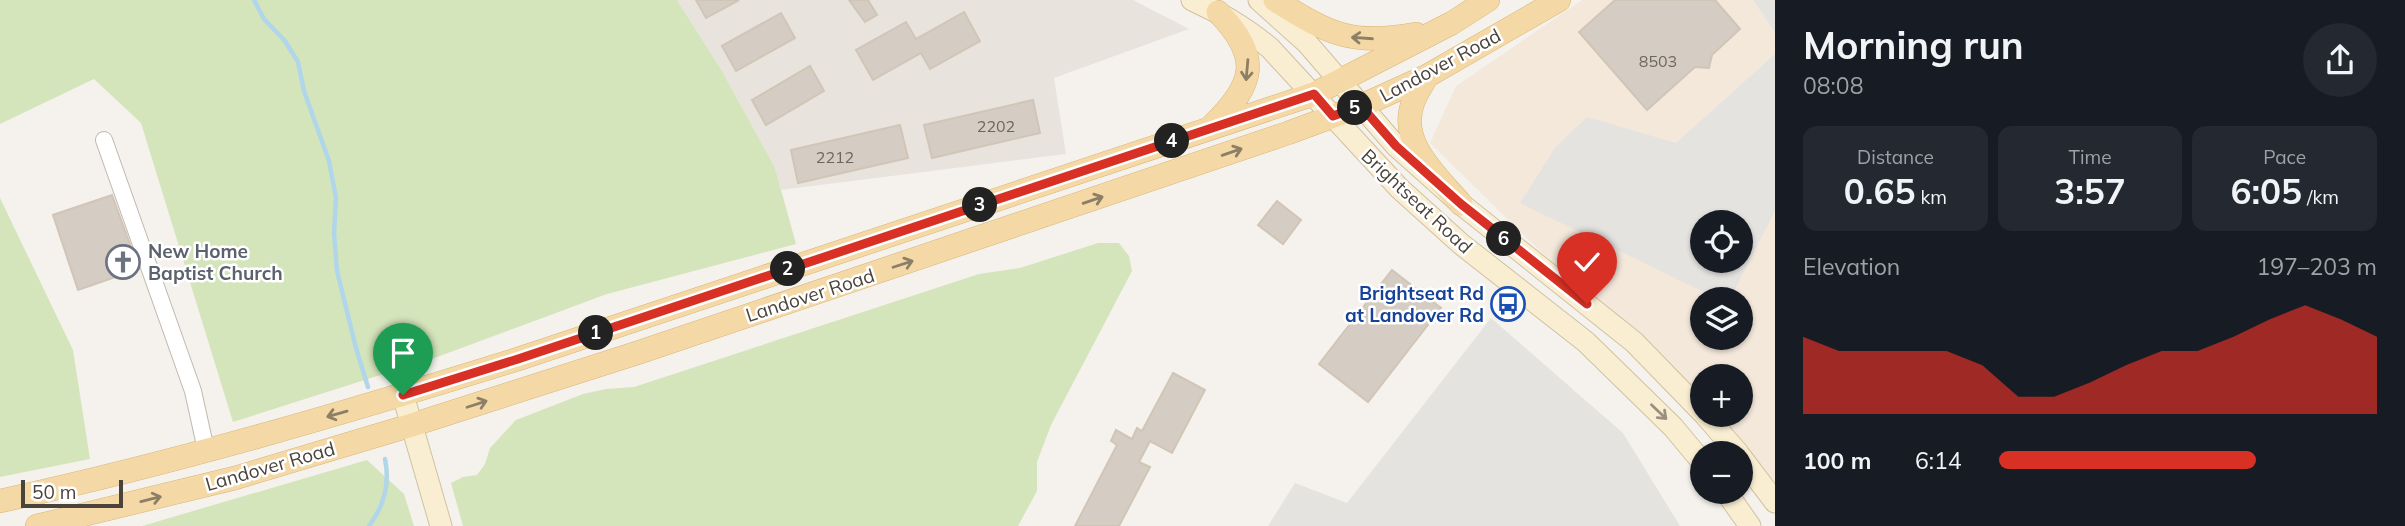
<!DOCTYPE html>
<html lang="en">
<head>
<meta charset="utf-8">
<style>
	:root { --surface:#171b24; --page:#242831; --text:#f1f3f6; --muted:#9ea1a6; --accent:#d93025 }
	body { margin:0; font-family:Mulish,sans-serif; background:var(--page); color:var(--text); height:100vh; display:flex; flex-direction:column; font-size:26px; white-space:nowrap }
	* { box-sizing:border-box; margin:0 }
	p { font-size:23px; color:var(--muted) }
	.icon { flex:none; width:38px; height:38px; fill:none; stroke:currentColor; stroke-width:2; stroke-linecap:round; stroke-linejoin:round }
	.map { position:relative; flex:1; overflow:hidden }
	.side { display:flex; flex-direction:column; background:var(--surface); width:630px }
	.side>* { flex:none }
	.tools { position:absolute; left:1690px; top:210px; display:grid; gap:14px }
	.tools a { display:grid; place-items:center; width:63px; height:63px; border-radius:50%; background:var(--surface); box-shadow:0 2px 5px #0004; font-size:35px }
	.scale { position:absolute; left:21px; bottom:18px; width:102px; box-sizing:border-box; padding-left:7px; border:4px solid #49433b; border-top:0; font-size:19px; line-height:24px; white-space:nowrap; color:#49433b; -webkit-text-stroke:5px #fff; paint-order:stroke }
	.pin { position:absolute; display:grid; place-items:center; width:60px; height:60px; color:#fff; margin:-72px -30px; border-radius:50% 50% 50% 0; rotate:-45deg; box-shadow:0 0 7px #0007 }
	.pin .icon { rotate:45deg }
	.km { position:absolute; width:35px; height:35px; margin:-18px; border-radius:50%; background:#222; color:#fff; font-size:19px; line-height:35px; text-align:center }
	.round { display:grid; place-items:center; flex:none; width:74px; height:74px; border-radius:37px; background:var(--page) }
	.summary { display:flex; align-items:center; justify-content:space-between; height:119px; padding:0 28px }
	h1 { font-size:38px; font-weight:700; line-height:52px }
	.figures { display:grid; grid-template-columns:repeat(3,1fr); gap:10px; height:119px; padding:7px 28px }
	.figures div { display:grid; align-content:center; border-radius:14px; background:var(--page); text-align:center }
	.figures b { font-size:35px; font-weight:700 }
	.figures small { font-size:19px; font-weight:400 }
	.figures p { font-size:19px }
	.chart { height:196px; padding:14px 28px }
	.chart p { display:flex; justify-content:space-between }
	.chart svg { width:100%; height:126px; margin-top:7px; fill:var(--accent); opacity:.7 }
	ul { padding:0 28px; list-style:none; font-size:23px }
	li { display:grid; grid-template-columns:112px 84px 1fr; align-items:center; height:52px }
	li i { height:18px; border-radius:9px; background:var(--accent) }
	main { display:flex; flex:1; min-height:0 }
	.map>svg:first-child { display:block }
</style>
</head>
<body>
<main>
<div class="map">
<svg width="1775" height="526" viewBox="0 0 1775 526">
	<rect width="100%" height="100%" fill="#f5f2ed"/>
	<!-- residential -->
	<path fill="#e8e3dc" d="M677 0H1133L1189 29 1054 78 1066 154 781 190 775 168 722 71Z"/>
	<!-- commercial -->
	<path fill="#f4e8db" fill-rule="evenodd" d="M1582 0H1775V482L1706 415H1741V376H1703V411L1430 143 1456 86ZM1703 222H1741V261H1703ZM1703 299H1741V338H1703Z"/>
	<!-- green -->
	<path fill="#d4e4bb" d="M0 0H677L722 71 775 168 796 244 607 294 437 357 233 422 141 123 94 79 0 124Z
		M0 198 73 350 90 459 0 477Z
		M1098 243H1119L1129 256 1132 271 1051 425 1037 462V491L1018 526H463L451 483 463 477 477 475 485 464 490 448 516 420 583 394 606 389 634 387 979 274 1020 268Z
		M367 460 404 494 414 526H142Z"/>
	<!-- parking -->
	<path fill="#e4e3e0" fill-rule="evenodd" d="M1753 0H1775V32Z
		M1775 54V211L1730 299H1718L1520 203 1555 148 1587 117 1676 143ZM1741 222V261H1703V222Z
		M1491 318 1623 433 1680 526H1268L1295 483 1347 503Z"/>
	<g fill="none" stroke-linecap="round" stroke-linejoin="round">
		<!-- stream -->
		<path stroke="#b1d6ea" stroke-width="4.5" d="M254 0 264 19 285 41 298 62 304 91 329 161 336 198 334 233 337 271 356 348 368 387
			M369 526C384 506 390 483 385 459"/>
	</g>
	<!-- building -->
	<path fill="#d5cdc3" stroke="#d0c5b7" stroke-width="2" d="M696 0H739L706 18Z
		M849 0H868L877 15 865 22Z
		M1615 0H1715L1740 29 1712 55 1709 68 1695 67 1647 110 1579 32Z
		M964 12 980 41 930 69 921 53 873 80 856 50 906 22 916 39Z
		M781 13 795 38 736 71 722 46Z
		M810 66 824 91 766 125 752 100Z
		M1033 100 1040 133 932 158 924 125Z
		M900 125 908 158 798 183 791 150Z
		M112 195 139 269 78 290 53 215Z
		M1277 201 1301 220 1283 244 1258 225Z
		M1392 270 1441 308 1368 402 1319 364Z
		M1173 373 1205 390 1172 453 1150 441 1139 462 1150 467 1119 526H1075L1117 445 1111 441 1116 430 1132 439 1137 428 1142 431Z"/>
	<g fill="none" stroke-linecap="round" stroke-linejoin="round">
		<!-- street casing -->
		<g stroke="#c0b9b0" stroke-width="18">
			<path id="street" d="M104 140 193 391 206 450"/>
		</g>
		<!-- secondary casing -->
		<g stroke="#cfc1a2" stroke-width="23">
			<path id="secondary" d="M1192 0C1221 13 1246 28 1270 48L1399 188 1461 244 1586 342 1673 427 1703 463
				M1259 0 1307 43 1396 146 1461 204 1634 342 1703 413
				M403 395 441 526
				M1705 415 1738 453
				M1741 457 1775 502
				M1726 492 1750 526"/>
		</g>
		<!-- primary casing -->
		<g stroke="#d9b577" stroke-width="24">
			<path id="primary" d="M1275 0C1329 34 1351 46 1416 34
				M1427 76C1423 84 1417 92 1414 100 1396 141 1437 176 1461 204
				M1212 126C1255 83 1262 58 1218 12
				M0 501C175 463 348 412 518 359L1314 94 1452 23 1488 0
				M37 526 235 478 412 425 640 352 1288 133 1361 106 1427 76 1559 0"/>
		</g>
		<!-- street -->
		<use href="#street" stroke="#fff" stroke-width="16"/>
		<!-- secondary -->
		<use href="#secondary" stroke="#faeed2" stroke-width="21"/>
		<!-- primary -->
		<use href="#primary" stroke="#f4d9a6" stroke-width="23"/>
	</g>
	<!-- one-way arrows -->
	<defs><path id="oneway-shaft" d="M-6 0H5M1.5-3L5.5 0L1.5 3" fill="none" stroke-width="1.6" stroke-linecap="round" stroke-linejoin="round" transform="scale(1.75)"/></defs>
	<g stroke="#8d7f66">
		<use href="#oneway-shaft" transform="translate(1362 38) rotate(-176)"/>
		<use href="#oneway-shaft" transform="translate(1247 70) rotate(95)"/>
		<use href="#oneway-shaft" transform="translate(1232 152) rotate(-19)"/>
		<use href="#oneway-shaft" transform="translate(1093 200) rotate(-19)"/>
		<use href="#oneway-shaft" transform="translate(903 264) rotate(-18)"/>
		<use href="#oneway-shaft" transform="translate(477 404) rotate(-18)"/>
		<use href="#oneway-shaft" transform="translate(337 414) rotate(164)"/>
		<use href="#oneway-shaft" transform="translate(151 499) rotate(-14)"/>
	</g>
	<use stroke="#99907f" href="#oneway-shaft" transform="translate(1659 412) rotate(44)"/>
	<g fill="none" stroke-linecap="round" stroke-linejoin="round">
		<!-- route casing -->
		<g stroke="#fff" stroke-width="14">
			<path id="route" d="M403 395 518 359 1314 94 1333 116 1361 106 1396 146 1461 204 1587 304"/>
		</g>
		<!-- route -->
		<use href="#route" stroke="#d93025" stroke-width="9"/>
	</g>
	<!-- icons -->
	<defs>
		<g id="church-ring" transform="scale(1.75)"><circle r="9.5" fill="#fff" stroke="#6b7280" stroke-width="1.5"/><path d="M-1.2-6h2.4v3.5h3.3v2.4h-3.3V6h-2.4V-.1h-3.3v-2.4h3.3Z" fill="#6b7280"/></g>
		<g id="bus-ring" transform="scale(1.75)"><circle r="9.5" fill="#fff" stroke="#1a4fb4" stroke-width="1.5"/><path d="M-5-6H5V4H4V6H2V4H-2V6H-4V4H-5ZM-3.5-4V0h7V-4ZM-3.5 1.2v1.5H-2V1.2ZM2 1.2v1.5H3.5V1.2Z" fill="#1a4fb4"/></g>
	</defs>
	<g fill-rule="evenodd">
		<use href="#church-ring" x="123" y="262"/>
		<use href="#bus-ring" x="1508" y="304"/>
	</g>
	<g text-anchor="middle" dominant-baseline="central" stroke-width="5" stroke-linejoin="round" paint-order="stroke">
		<!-- number labels -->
		<g font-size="16" fill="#6c665d">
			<text x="1658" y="61">8503</text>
			<text x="996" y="126">2202</text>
			<text x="835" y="157">2212</text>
		</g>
		<!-- street labels -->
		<g font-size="19" fill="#49433b" stroke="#fff">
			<text transform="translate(1440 65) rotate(-28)">Landover Road</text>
			<text transform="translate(1417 201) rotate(43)">Brightseat Road</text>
			<text transform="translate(810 295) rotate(-18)">Landover Road</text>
			<text transform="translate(270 466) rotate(-16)">Landover Road</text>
		</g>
		<!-- worship labels -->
		<g font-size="19" font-weight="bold" fill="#5b616d" stroke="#fff" text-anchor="start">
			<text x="148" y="251">New Home<tspan x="148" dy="22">Baptist Church</tspan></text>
		</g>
		<!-- transit labels -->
		<g font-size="19" font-weight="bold" fill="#164399" stroke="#fff" text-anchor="end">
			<text x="1484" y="293">Brightseat Rd<tspan x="1484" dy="22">at Landover Rd</tspan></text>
		</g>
	</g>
</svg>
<div class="tools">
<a><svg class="icon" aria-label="locate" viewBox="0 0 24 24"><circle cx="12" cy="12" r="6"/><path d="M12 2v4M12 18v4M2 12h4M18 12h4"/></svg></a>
<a><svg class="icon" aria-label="layers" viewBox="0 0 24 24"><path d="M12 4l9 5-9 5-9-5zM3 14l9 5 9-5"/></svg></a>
<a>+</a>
<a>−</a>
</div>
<div class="scale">50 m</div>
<div class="pin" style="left:403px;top:395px;background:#1e9e55"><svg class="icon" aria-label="arrive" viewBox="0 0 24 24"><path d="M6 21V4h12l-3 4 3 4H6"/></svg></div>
<div class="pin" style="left:1587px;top:304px;background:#d93025"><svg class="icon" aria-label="check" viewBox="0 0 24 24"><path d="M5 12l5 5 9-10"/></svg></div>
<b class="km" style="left:596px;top:333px">1</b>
<b class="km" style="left:788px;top:269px">2</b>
<b class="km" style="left:980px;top:205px">3</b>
<b class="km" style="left:1172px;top:141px">4</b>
<b class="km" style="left:1355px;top:108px">5</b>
<b class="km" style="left:1504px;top:239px">6</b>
</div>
<section class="side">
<div class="summary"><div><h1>Morning run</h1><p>08:08</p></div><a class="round"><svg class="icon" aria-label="share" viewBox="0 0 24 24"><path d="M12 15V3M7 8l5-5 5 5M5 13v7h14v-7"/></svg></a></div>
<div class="figures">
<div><p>Distance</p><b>0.65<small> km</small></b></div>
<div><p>Time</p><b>3:57</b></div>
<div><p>Pace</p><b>6:05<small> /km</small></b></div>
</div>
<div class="chart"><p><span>Elevation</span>197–203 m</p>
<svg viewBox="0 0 160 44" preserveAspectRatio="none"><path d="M0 44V17L10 22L20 22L30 22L40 22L50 27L60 38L70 38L80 33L90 27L100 22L110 22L120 17L130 11L140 6L150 11L160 17V44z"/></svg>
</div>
<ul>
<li><b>100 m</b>6:14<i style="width:68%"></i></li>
</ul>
</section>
</main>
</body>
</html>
